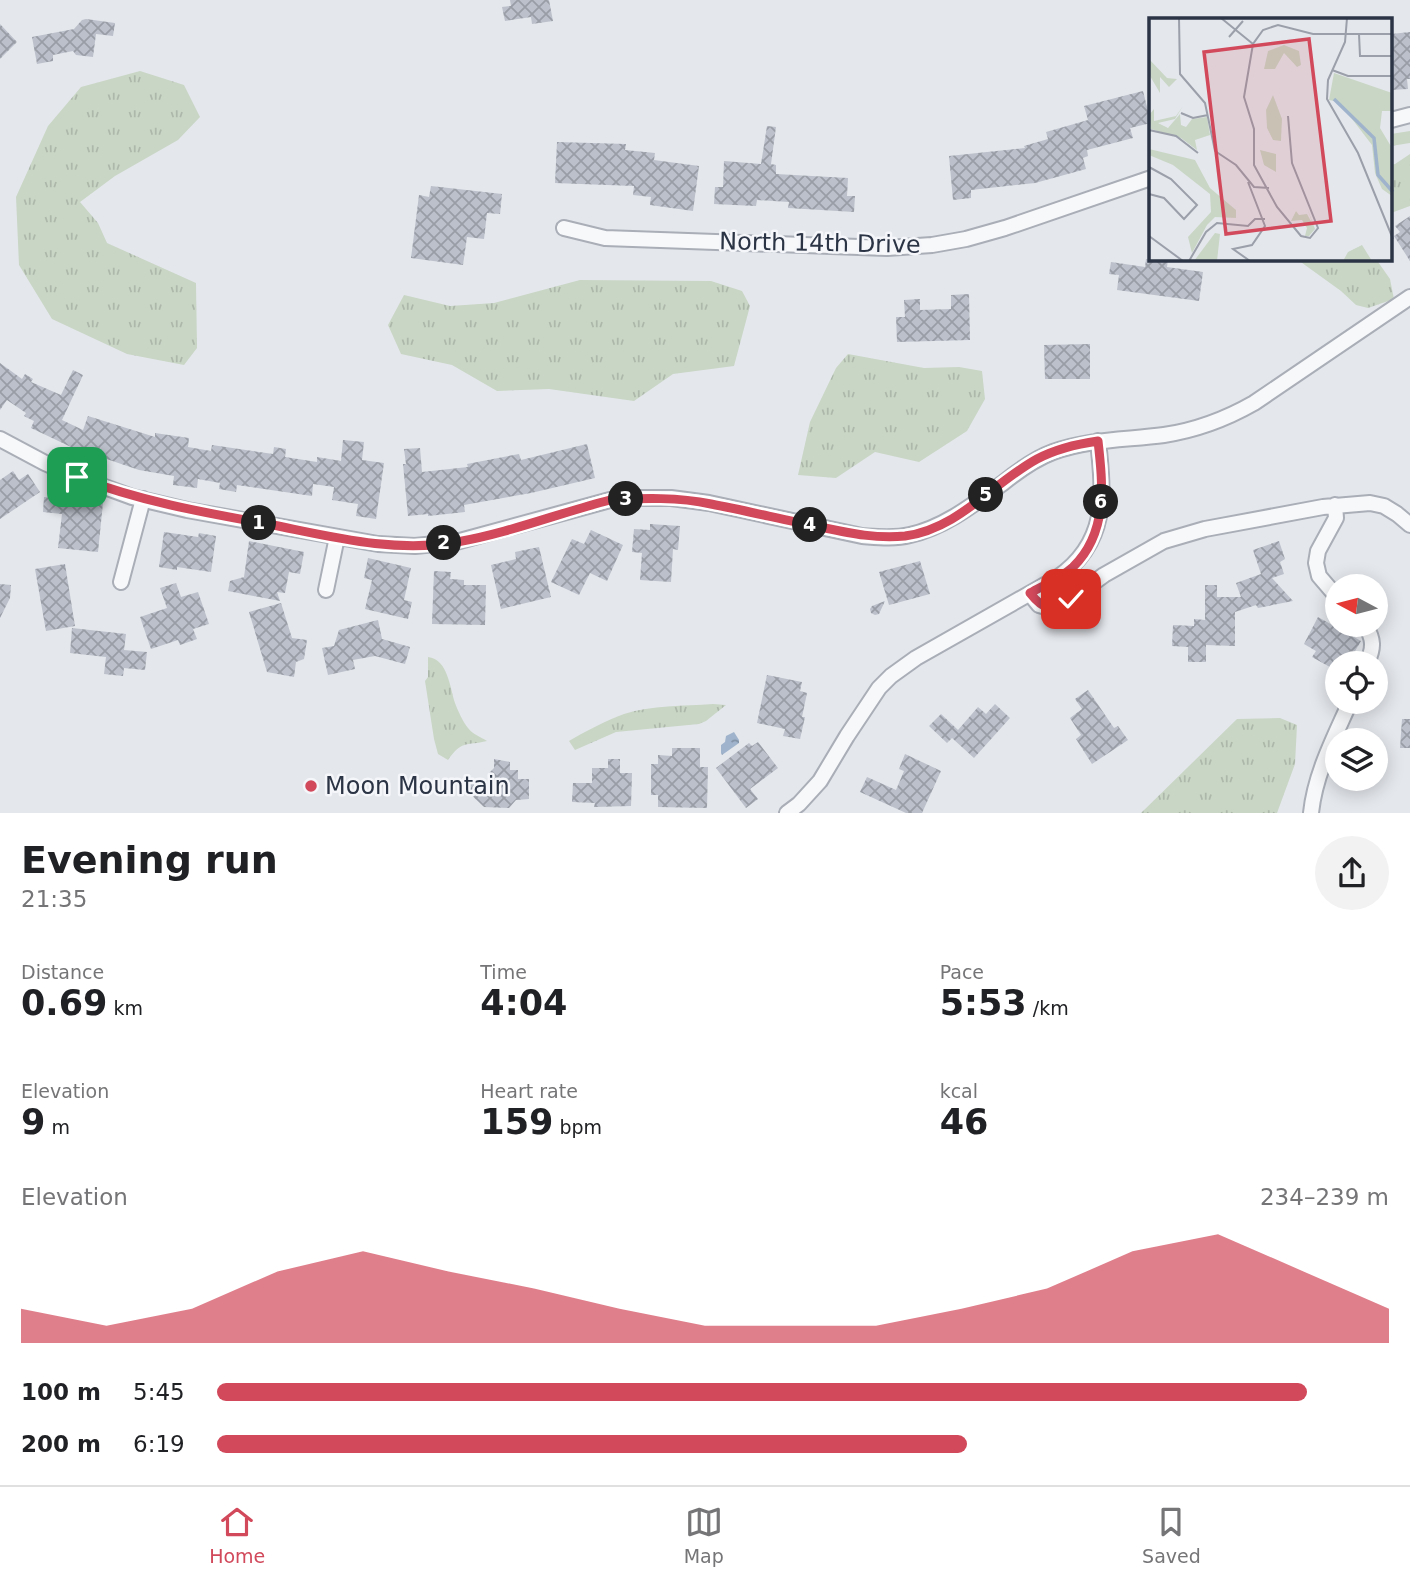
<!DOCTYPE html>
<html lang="en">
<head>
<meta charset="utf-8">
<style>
	:root { --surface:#fff; --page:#f2f2f2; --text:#202124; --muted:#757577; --line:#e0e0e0; --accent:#d1495b }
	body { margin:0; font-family:"DejaVu Sans",sans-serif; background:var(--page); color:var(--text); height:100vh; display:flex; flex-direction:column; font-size:26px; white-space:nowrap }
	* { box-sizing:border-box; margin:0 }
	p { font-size:23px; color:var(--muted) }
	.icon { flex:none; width:38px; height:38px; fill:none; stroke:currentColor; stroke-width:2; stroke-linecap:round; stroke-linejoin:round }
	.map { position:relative; height:813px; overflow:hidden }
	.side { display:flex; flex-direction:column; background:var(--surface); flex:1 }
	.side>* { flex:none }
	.needle { width:46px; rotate:277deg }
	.fabs { position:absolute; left:1325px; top:574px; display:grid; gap:14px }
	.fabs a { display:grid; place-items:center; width:63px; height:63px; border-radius:50%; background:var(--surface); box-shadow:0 4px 18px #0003; font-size:35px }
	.pin { position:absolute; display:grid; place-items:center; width:60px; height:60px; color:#fff; margin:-30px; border-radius:14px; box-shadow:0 4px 10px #0006 }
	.km { position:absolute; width:35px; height:35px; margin:-18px; border-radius:50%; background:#222; color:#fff; font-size:19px; line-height:35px; text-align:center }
	.round { display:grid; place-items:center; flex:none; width:74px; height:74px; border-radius:37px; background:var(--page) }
	.headline { display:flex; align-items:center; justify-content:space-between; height:119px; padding:0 21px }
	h1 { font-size:38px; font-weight:700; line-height:52px }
	.metrics { display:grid; grid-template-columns:repeat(3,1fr); gap:10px; height:119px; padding:7px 21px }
	.metrics div { display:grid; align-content:center }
	.metrics b { font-size:35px; font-weight:700 }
	.metrics small { font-size:19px; font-weight:400 }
	.metrics p { font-size:19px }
	.chart { height:196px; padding:14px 21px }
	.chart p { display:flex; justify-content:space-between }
	.chart svg { width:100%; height:126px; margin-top:7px; fill:var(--accent); opacity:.7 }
	ul { padding:0 21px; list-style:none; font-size:23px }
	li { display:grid; grid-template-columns:112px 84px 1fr; align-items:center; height:52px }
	li i { height:18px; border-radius:9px; background:var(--accent) }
	.tab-bar { display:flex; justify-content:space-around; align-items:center; height:98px; border-top:2px solid var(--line); background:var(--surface); font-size:19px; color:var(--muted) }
	.tab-bar a { display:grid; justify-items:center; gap:4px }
	.tab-bar .selected { color:var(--accent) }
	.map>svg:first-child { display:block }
</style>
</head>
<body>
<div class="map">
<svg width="1410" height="813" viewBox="0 0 1410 813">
	<defs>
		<pattern id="grass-tufts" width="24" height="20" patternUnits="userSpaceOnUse" patternTransform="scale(1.75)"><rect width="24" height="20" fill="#c9d6c5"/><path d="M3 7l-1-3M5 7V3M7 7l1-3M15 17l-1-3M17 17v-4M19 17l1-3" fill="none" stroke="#adb8ab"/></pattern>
		<pattern id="water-ripples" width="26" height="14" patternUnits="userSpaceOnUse" patternTransform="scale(1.75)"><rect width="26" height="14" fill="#9fb4cc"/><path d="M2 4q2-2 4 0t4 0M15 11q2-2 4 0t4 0" fill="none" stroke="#8293a7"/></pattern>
		<pattern id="building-cross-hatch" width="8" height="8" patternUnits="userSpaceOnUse" patternTransform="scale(1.75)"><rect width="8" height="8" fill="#bbc0ca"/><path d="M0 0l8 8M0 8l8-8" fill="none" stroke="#989da6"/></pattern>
	</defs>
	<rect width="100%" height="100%" fill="#e4e7ec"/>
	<!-- grass -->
	<path fill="url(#grass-tufts)" d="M140 71 184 85 200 117 178 140 115 176 80 202 98 223 107 243 196 283 197 348 184 365 127 354 52 319 19 265 16 197 48 126 81 87Z
		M1410 131V143L1391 146V134Z
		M1410 154V206L1391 213V165L1395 164Z
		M1300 259H1376L1390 279 1394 299 1368 308 1356 305 1341 291 1298 260Z
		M580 280 711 281 742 291 750 306 734 366 673 374 634 401 549 389 497 391 452 365 401 354 388 325 404 295 450 306 494 303Z
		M848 354 924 368 959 367 982 371 985 399 967 431 919 462 875 452 836 478 798 475 810 422 836 368Z
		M428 657C448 659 450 688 455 703 458 711 463 722 468 728 472 734 481 737 487 741 466 746 462 740 448 760L438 754 434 739 425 681 428 677Z
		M713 704 726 705 706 721 699 724 616 732 575 750 569 741C586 731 605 721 624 714 652 705 683 706 713 704Z
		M1280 718 1297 725 1295 764 1277 813H1141L1237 719Z"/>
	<!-- water -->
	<path fill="url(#water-ripples)" d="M734 732 739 740V743L722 755 721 753V745L725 742 726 736Z"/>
	<!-- building -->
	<path fill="url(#building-cross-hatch)" d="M510 0H549L553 21 532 24 531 17 505 21 502 7 511 6Z
		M86 19 115 23 113 36 96 34 93 57 76 55 73 51 53 55V61L37 64 32 37 74 29 82 20Z
		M0 24 17 42 0 59Z
		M1410 32V79H1407L1408 89 1391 90V34Z
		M1143 91 1151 123 1130 128 1133 138 1087 150 1088 156 1083 158 1086 169 1035 183 971 190V198L953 200 949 156 1025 148 1024 146 1048 139 1046 132 1088 120 1084 106Z
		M767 126 776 127 771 164 776 165V174L848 178 847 196H855L854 212 788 208 789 202 757 200 756 206 714 204 715 187H723L724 161 761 164Z
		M557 142 626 144 625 150 655 153 654 160 699 166 693 211 650 205 651 197 633 195 634 186 555 183Z
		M431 186 502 194 500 214 487 213 484 239 467 237 463 265 411 258 419 195 429 197Z
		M1410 216V261L1394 236 1400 232 1395 226Z
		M1146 259H1168L1167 267 1203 272 1199 301 1117 290 1119 275 1109 274 1111 262 1145 267Z
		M969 294 970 340 897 342 896 317H905L904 300 920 299V310L951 309V295Z
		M1090 344V379H1045L1044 345Z
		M0 363 22 379 25 374 33 379 31 382 61 395 73 370 83 375 62 420 83 430 88 416 155 437V433L189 438 188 447 211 451 212 445 273 454 274 447 286 449 285 457 317 462V457L341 461 343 440 364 442 362 460 384 463 376 519 356 516 358 504 332 500 334 487 313 484 312 496 237 485 236 492 219 489 220 483 198 479 197 488 173 485 174 476 139 470 71 447 31 428 34 421 24 416 26 413 7 400 0 410Z
		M587 444 595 478 531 493 464 505 465 512 428 516V514L408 516 403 464H406L404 449 420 448 422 472 468 467 467 464 519 454 521 460Z
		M13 471 19 480 28 474 40 492 0 519V480Z
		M44 497 103 503 98 552 58 548 62 514 43 512Z
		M650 524 680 526 678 550 673 549 671 582 640 580 642 553 632 552 634 529 650 530Z
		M591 530 623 545 607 581 590 573 579 595 551 582 572 539 584 544Z
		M164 532 198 537 199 533 216 536 211 572 177 567V570L159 567Z
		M249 541 304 552 300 574 289 572 285 593 277 592 280 601 228 591 230 581 244 577Z
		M1279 541 1285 559 1280 562 1284 574 1272 578 1293 601 1258 608 1256 605 1235 612V646L1206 645V662H1188V647L1172 646 1173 625 1194 626V619L1205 620V585H1217V597H1241L1236 583 1261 574 1253 550Z
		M539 547 551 597 501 609 491 565 516 559 515 552Z
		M368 558 411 568 404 600 412 602 408 619 365 609 372 580 364 578Z
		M920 561 930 594 889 605 879 572Z
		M65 564 75 626 46 631 35 569Z
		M434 571 451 572 450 579 464 580V585H486L485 625 432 624Z
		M176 583 181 597 198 592 209 624 193 629 197 639 180 645 178 640 151 649 140 617 167 608 160 588Z
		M0 584 11 585 10 598 0 618Z
		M885 601 879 614 875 615 871 613 870 609 872 606Z
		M281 603 292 638 307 640 304 659 296 662 294 677 267 672 249 612Z
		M1318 617 1361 641 1348 663H1337V671L1312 657 1316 651 1304 644Z
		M378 620 382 639 410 647 405 664 375 656 353 660 355 669 328 675 322 648 334 646 339 630Z
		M72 628 126 634 124 650 147 652 145 670 124 668 123 676 104 674 106 657 70 653Z
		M767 675 802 682 800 691 807 693 802 717H805L800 739 783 736 785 729 757 723Z
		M1088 690 1114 728 1118 726 1128 740 1092 764 1076 739 1081 735 1070 718 1082 709 1075 699Z
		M995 704 1010 718 974 758 952 738 947 743 929 726 941 714 958 730 978 707 986 714Z
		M1402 719H1410V748H1400Z
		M758 742 778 768 750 789 758 799 746 808 716 768 749 743 752 746Z
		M672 748H700V767H708L707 808 658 807V795H651V764H658V755L672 756Z
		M905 754 941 771 922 813H906L860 792 867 777 896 790 904 771 899 769Z
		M494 759 510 762V770H518V779H529V799L516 800 509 808 484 807 465 789V785L470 780H474L488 793V774L494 768Z
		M608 759H620V773H632L631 806 594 807 595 803 572 802 573 783H592V768H608Z"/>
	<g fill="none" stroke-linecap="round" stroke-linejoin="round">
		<!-- minor casing -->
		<g stroke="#a9aeb7" stroke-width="18">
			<path id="minor" d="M1391 120 1410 115
				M564 228 605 238 887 248 932 245 966 239 1005 228 1151 178
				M0 439 45 463 77 477 132 497 187 510 378 544 415 546 456 542 610 500 635 498H671L709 503 862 536C877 537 894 539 910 535 945 527 974 504 1003 483 1018 471 1034 459 1053 452 1089 439 1126 440 1164 435 1197 430 1226 419 1254 403L1410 297
				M1335 505 1336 518 1318 551 1316 563 1319 576 1337 597
				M121 582 143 499
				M326 590 337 537
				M1030 594 1039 605 1050 608 1060 607 1104 575 1164 541 1205 529 1323 507 1370 503 1384 506 1397 514 1410 525
				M1365 625C1374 639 1374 648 1367 663
				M787 813 799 804 820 781 847 736 879 688 891 676 916 658 1057 578C1108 543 1104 496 1098 441
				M1311 813C1315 774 1334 738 1350 702"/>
		</g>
		<!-- minor -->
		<use href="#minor" stroke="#f7f8fa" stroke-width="14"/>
	</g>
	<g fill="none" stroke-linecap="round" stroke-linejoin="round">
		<!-- route casing -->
		<g stroke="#fff" stroke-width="14">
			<path id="route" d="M77 477C142 502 206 513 273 525 333 537 395 553 457 542 509 533 559 513 610 500 644 498 678 497 711 504 748 511 784 520 820 527 849 533 876 539 905 536 958 529 993 483 1037 459 1056 449 1077 444 1098 441 1103 485 1108 533 1073 567 1061 578 1044 585 1030 593 1044 611 1054 613 1071 599"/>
		</g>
		<!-- route -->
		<use href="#route" stroke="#d1495b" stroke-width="9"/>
	</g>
	<!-- markers -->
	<circle fill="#d1495b" stroke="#f4f6f9" stroke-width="2.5" cx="311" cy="786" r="7"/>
	<g text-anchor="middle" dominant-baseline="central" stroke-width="5" stroke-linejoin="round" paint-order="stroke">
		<!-- street labels -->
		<g font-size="24" fill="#2b3445" stroke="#f4f6f9">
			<text transform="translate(820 243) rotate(1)">North 14th Drive</text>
		</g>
		<!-- poi labels -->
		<g font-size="24" fill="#2b3445" stroke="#f4f6f9" text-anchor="start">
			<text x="325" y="786">Moon Mountain</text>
		</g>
	</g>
	<!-- overview -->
	<g transform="translate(1149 18)">
		<rect width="243" height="243" fill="#e4e7ec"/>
		<path d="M135 27 150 33 152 47 148 49 135 35 126 51H115L119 33ZM0 41 18 60 28 61 20 69 11 59V75L1 58ZM185 55 243 75V93H233L231 110 243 130V178L233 171 226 155 223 127 190 84 180 82ZM124 77 133 101 132 123 124 122 118 110 117 92ZM34 88 26 101 9 105 19 110 31 96 32 107 37 109 43 101 58 99 61 117 46 122 48 132 32 120 2 111 0 97 5 91V103L27 98ZM0 131 46 142 61 170 87 192V200L66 199 58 207 43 235 39 219 62 194 61 176 24 147 0 137ZM111 132 127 136V154L115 147ZM157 187 166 211 160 218H156L158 210 153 202 142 203 147 193 150 197 158 196 164 207ZM66 215 71 216 68 243H45ZM213 227 223 243H194L199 234Z" fill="#c9d6c5"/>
		<path fill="none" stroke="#9fb4cc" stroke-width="3.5" d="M185 81 225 120 229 157 244 174"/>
		<path fill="none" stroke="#9a9fa9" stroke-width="2" d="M30 0 31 56 56 85 66 133 87 147 105 169 120 170M72 0 104 26M198 0 196 24 179 62 178 81 209 135 244 221M210 16 211 38H244M80 19 94 3M183 52 199 58H244M32 95 44 100 59 97M139 98 143 145 169 210 161 220 152 218 128 189 105 147V111L95 79 104 26 114 12 129 7 164 16H244M0 112 27 118 49 135M0 149 22 161 48 187 35 201 15 180 0 176M99 164 116 208 103 227 84 231 101 243M0 218 34 243M40 243 57 214 68 205 99 208 106 201H116"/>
		<path fill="#d1495b" fill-opacity="0.15" stroke="#d1495b" stroke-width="3.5" d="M160 21 182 203 77 216 55 34Z"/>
		<rect width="243" height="243" fill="none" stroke="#2b3445" stroke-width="3.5"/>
	</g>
</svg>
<div class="fabs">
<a><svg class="needle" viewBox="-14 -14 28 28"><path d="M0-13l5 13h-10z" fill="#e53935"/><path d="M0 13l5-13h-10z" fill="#757577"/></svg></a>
<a><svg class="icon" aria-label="locate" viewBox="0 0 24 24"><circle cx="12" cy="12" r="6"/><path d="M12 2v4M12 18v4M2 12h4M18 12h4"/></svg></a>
<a><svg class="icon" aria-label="layers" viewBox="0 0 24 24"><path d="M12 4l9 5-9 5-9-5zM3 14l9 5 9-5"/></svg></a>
</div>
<div class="pin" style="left:77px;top:477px;background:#1e9e55"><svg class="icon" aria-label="arrive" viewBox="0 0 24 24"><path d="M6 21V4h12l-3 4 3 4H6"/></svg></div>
<div class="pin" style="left:1071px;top:599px;background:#d93025"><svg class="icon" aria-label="check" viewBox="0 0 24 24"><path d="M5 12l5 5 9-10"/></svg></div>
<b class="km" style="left:259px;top:523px">1</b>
<b class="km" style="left:444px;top:543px">2</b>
<b class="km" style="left:626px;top:499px">3</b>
<b class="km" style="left:810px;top:525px">4</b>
<b class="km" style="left:986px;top:495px">5</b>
<b class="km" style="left:1101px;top:502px">6</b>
</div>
<section class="side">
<div class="headline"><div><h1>Evening run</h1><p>21:35</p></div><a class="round"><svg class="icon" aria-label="share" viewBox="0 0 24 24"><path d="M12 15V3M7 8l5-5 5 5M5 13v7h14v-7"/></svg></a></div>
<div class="metrics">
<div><p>Distance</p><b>0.69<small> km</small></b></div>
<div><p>Time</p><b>4:04</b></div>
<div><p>Pace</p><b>5:53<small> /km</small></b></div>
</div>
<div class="metrics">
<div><p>Elevation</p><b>9<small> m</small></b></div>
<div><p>Heart rate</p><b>159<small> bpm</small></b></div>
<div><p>kcal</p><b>46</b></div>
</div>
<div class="chart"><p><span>Elevation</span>234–239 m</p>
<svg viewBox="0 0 160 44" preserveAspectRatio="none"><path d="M0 44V32L10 38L20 32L30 19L40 12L50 19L60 25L70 32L80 38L90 38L100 38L110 32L120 25L130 12L140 6L150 19L160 32V44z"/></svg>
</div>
<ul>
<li><b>100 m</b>5:45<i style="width:93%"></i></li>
<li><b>200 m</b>6:19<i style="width:64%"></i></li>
</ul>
</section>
<nav class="tab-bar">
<a class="selected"><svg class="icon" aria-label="home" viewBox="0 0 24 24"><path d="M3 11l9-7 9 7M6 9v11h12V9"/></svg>Home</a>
<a><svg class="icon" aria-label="map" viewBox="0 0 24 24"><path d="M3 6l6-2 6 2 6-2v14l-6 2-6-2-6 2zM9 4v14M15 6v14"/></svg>Map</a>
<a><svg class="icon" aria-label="saved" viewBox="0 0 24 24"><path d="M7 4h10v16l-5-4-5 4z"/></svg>Saved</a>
</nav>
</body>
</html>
